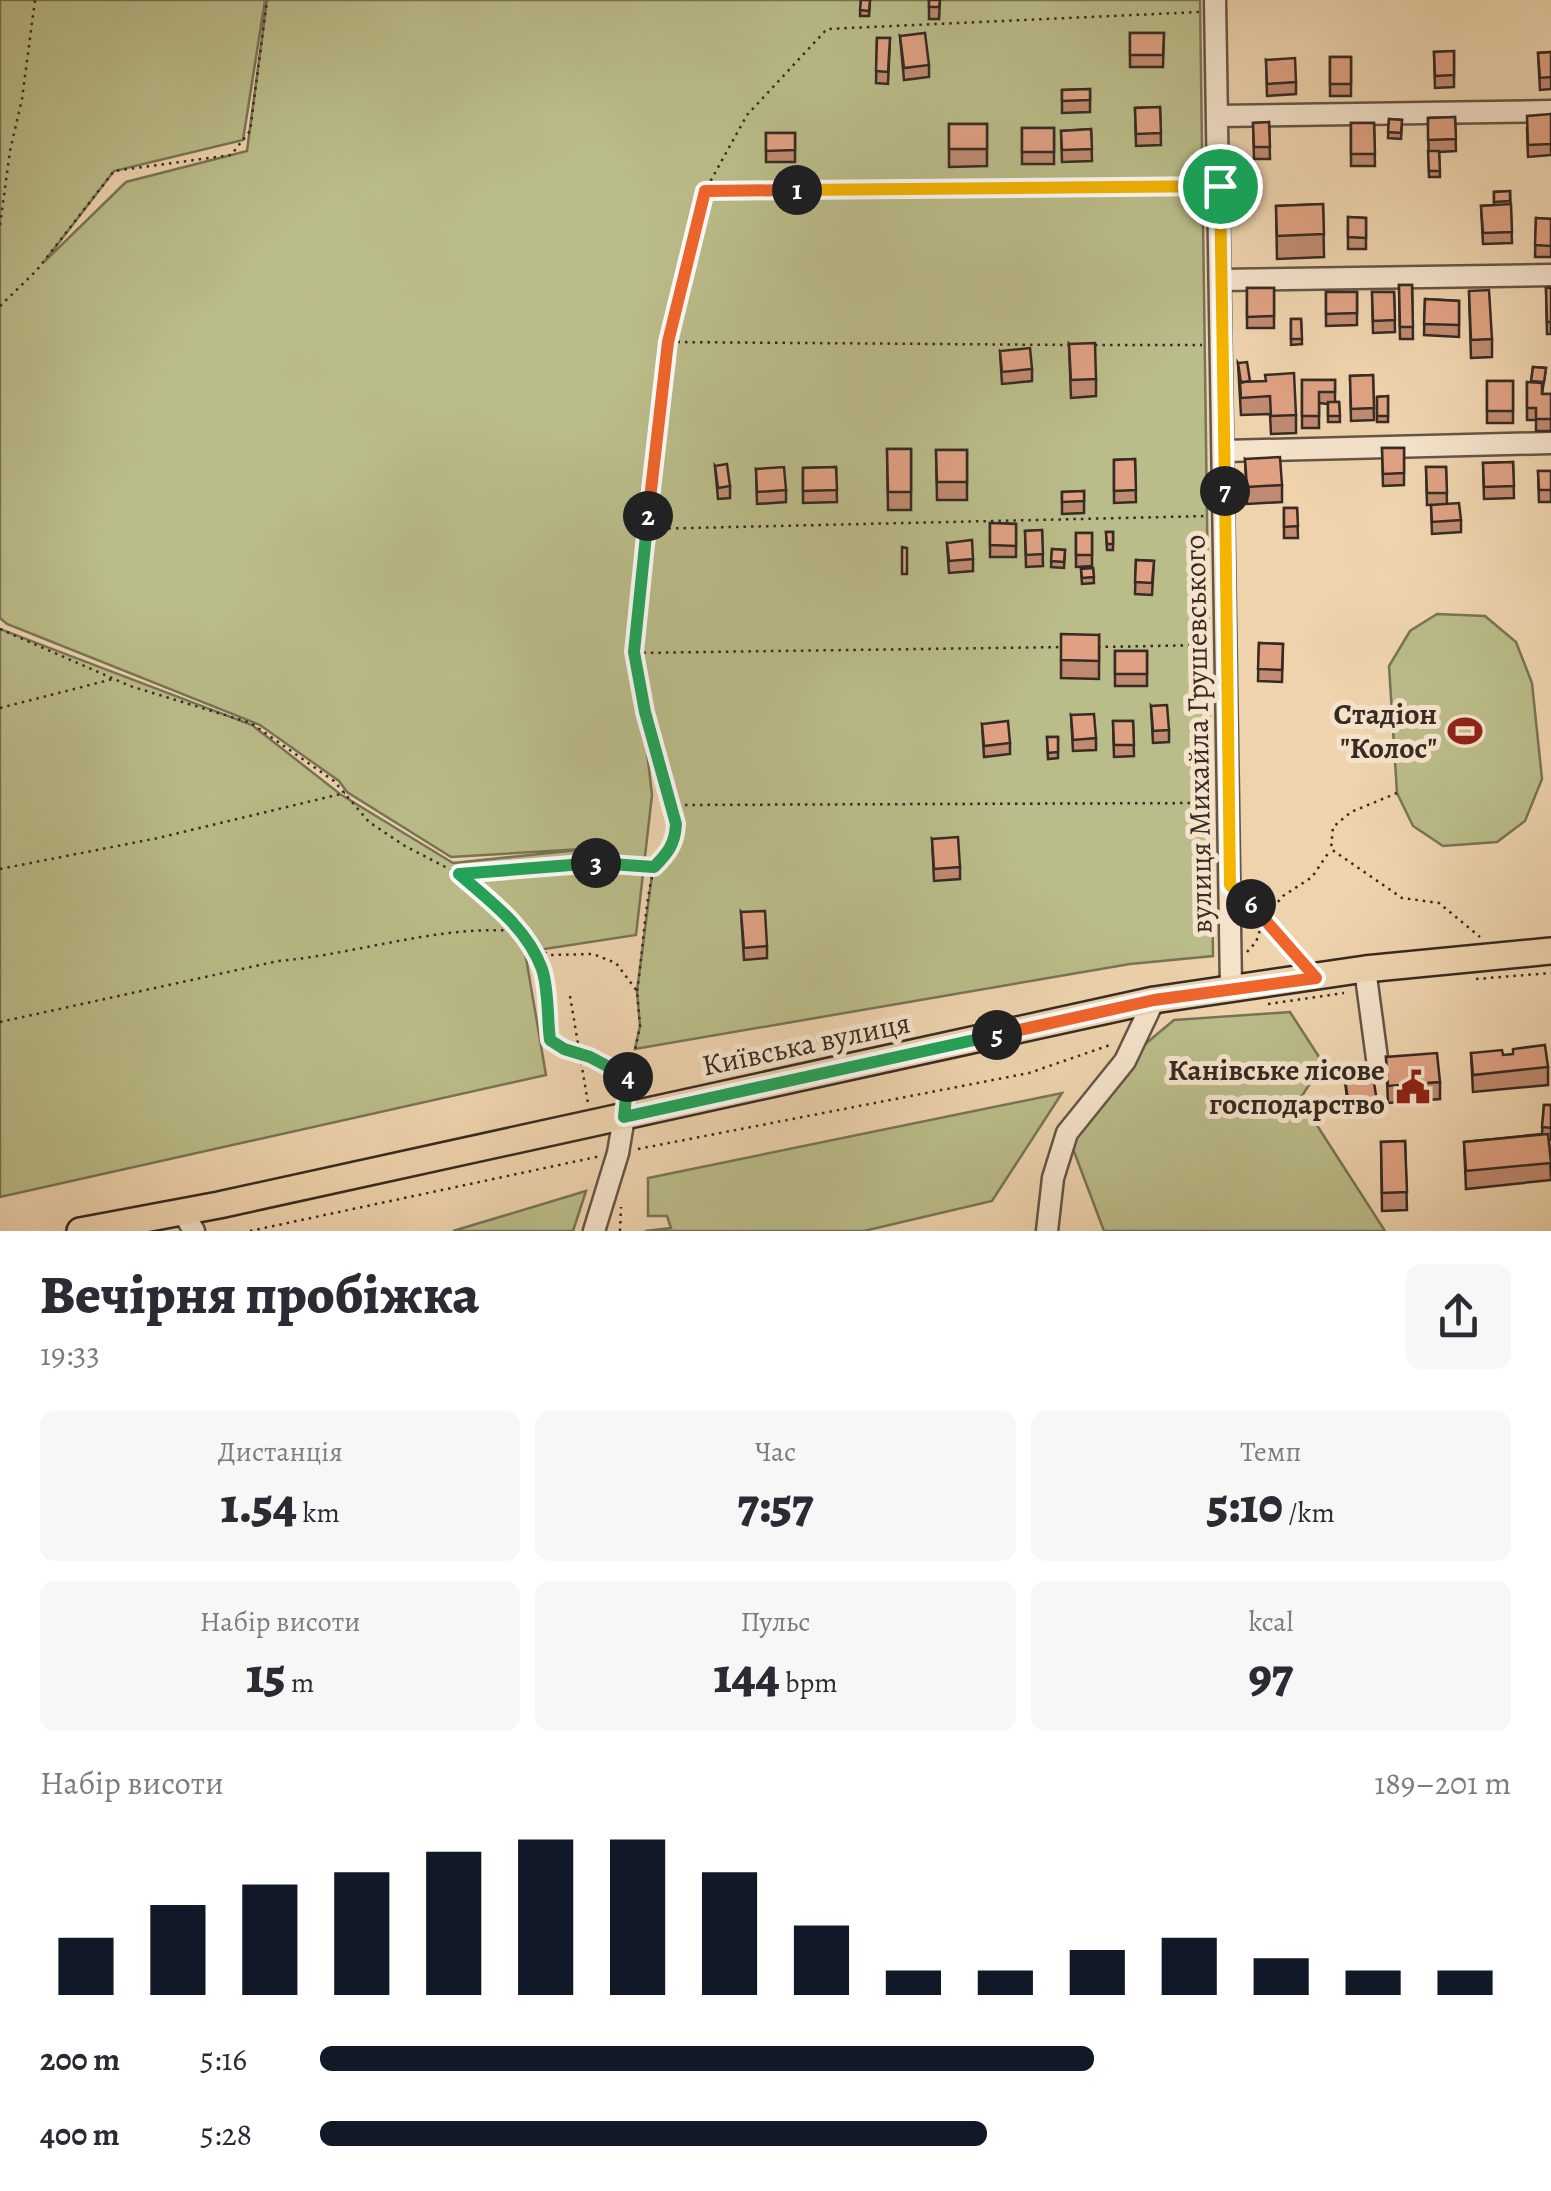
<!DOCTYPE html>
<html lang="uk">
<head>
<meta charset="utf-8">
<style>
	:root { --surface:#fff; --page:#f7f7f7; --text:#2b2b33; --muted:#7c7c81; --accent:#111827 }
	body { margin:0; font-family:Alegreya,serif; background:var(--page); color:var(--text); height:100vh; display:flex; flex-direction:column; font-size:38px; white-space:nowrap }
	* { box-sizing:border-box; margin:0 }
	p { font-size:32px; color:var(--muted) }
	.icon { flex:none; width:55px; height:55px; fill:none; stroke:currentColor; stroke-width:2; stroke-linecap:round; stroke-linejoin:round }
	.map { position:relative; height:1231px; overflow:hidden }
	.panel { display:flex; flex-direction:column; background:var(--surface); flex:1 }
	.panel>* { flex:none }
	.pin { position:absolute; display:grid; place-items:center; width:85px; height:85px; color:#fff; margin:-42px; border:5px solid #fff; border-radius:50%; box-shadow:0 2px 10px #0007 }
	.km { position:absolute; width:50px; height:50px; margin:-25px; border-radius:50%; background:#222; color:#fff; font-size:28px; line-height:50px; text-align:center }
	.round { display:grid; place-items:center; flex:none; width:105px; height:105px; border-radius:15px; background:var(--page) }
	.summary { display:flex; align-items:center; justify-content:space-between; height:170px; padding:0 40px }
	h1 { font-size:55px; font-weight:800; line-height:75px }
	.metrics { display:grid; grid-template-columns:repeat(3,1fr); gap:15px; height:170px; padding:10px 40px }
	.metrics div { display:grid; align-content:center; border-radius:15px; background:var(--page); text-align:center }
	.metrics b { font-size:50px; font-weight:800 }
	.metrics small { font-size:28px; font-weight:400 }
	.metrics p { font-size:28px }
	.chart { height:280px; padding:20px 40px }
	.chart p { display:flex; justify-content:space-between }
	.chart svg { width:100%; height:180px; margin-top:10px; stroke:var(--accent); stroke-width:6 }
	ul { padding:0 40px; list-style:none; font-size:32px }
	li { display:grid; grid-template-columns:160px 120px 1fr; align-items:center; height:75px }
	li i { height:25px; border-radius:12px; background:var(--accent) }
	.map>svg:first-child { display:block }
</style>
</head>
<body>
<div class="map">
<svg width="1551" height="1231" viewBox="0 0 1551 1231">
	<rect width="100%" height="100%" fill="#eed3ad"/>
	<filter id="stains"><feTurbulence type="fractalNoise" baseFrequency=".002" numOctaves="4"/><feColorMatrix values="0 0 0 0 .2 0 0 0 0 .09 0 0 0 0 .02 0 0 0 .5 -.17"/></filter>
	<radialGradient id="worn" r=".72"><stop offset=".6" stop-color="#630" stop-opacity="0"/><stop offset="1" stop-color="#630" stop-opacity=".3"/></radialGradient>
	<!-- green -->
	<path fill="#babc89" stroke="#787456" stroke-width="2.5" d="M0 0H265L243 140 114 171 44 262 126 182 247 151 267 0H1200L1213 956 1130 964 635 1049 640 1026 637 991 653 867 669 852 675 838 676 824 640 691 652 795 636 935 525 952 546 1075 0 1197V629L252 725 340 794 453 863 598 848 451 857 347 792 339 781 260 725 7 624 0 618Z
		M1437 614 1485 616 1516 642 1532 683 1542 779 1525 821 1497 842 1443 846 1413 826 1397 793 1389 666 1410 631Z
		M1290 1012 1323 1063 1300 1099 1385 1231H1104L1067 1133 1125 1061 1174 1020Z
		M1062 1093 992 1201 864 1231H645L671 1228 667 1216H648V1178Z
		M586 1191 573 1231H453Z"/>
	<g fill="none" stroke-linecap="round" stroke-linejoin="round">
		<!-- minor casing -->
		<g stroke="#655546" stroke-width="25">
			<path id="minor" d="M1215 0 1231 987
				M1219 116 1551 111
				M1221 280 1551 275
				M1225 451 1551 443
				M1365 969 1378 1066
				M183 1212 194 1231
				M594 1231 618 1153 624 1117
				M1047 1231 1053 1178 1067 1133 1125 1061 1154 1000"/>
		</g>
		<!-- major casing -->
		<g stroke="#372b23" stroke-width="30">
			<path id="major" d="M80 1231 219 1205 1154 1000 1365 969 1551 951"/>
		</g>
		<!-- path -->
		<path stroke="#372b23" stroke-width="2.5" stroke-dasharray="2.5 5" stroke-linecap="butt" d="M706 191 1198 187
			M0 225 10 151 22 99 35 0
			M0 306 37 270 114 171 231 155 250 131 267 0
			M670 342 1072 345
			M1095 345H1202
			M646 529 1208 516
			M0 629 130 686 251 723 334 781 369 822 405 846 459 874 510 918 530 946 550 955 593 954 616 963 637 991 640 1026 626 1094
			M1098 647 1209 645
			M634 653 668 342 705 191 747 115 827 29 1199 12
			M0 708 113 679
			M1397 793 1351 812 1333 827 1331 849 1402 898 1439 903 1480 937
			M670 805 1212 803
			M0 869 158 838 345 793
			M461 874 598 863 652 867
			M1246 899 1301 960
			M530 947 542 970 550 1040C571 1055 603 1064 627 1076
			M1247 952 1256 942 1264 918 1283 896 1312 877 1329 852
			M1476 979 1551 973
			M637 991C643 952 644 911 653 872 657 853 674 853 676 824L645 712 634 653 1065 647
			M570 996 588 1103
			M1268 1004 1344 993
			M0 1022 278 961C359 954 436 925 517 931
			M638 1149 1029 1073 1113 1044
			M250 1231 601 1156
			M620 1231 621 1207"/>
		<!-- minor -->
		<use href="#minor" stroke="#f4e2ca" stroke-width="20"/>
		<!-- major -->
		<use href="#major" stroke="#eed3ad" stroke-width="25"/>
	</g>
	<!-- wall -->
	<path fill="#c08a70" stroke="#372b23" stroke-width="2.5" d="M861 0H870L869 16H860Z
		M929 0H940L939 19H929Z
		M1130 33H1164L1163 67H1130Z
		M900 36 929 65V77L904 80Z
		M877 38H890L888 84 876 83Z
		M1454 51V87L1435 88 1434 52Z
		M1551 52V89L1540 90 1538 53Z
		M1330 57H1351V96H1330Z
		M1266 60 1296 82V94L1267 96Z
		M1090 89V112L1062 113V90Z
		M1160 107 1161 145 1136 146 1135 108Z
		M1551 114V155L1528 157 1527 128Z
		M1455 117 1456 151 1439 152 1440 177H1429L1428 118Z
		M1389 119 1402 120 1401 139 1388 138Z
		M1269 122 1270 159H1254L1253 123Z
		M1351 123H1374L1375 166H1351Z
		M949 124H987V166L949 167Z
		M1022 128H1054V164H1022Z
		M1091 129 1092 161 1062 162 1061 131Z
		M766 133H795V162H766Z
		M1510 191 1512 243 1483 244 1481 206 1494 205V192Z
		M1323 204 1324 257 1277 259 1276 206Z
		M1348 217 1366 218V249H1348Z
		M1536 218 1551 219V257H1535Z
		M1399 285H1412L1413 339H1400Z
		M1247 288H1274V328H1247Z
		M1546 288H1551V334H1547Z
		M1469 291 1492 339V357L1471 358Z
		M1326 292H1357V325L1326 326Z
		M1372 292H1394L1395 332 1373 333Z
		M1425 299 1459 301V337L1424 335Z
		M1291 319H1301L1302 344 1291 345Z
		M1069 344 1096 379V396L1071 398Z
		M1000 351 1032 369V381L1002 384Z
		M1238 363 1250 382 1296 415V433L1271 434 1270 414 1241 415Z
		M1533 367 1546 368 1542 394H1551V431H1536V420H1527V382L1531 383Z
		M1373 375 1374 420 1351 421 1350 376Z
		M1302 380H1335V402H1339L1340 422H1328V404L1319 403V428H1302Z
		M1487 381H1513V423H1487Z
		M1388 396V422H1377V397Z
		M1382 448H1404V485L1383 486Z
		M887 449H911V510H888Z
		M936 450H967V500H937Z
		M1135 459 1136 502 1114 503V460Z
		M1245 459 1282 485V502L1247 504Z
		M1513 462 1514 498 1484 499 1483 463Z
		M715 466 730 486V498L718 499Z
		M836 467 837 502 803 503V468Z
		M1426 467H1446L1447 504 1461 520V532L1432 534 1431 505H1432H1427Z
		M756 469 786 490V502L757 504Z
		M1538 471H1551V502H1539Z
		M1084 491V513L1062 514V492Z
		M1284 508H1297L1298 538H1284Z
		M990 523 1016 524V557H990Z
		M1042 530 1043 566 1026 567 1025 531Z
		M1106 532H1113V550H1107Z
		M1076 533H1092V566L1076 567Z
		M947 543 973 559V571L949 573Z
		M1052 549 1065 550 1064 568 1051 567Z
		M1136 560 1154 561 1152 595 1135 594Z
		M1093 568 1094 583 1082 584 1081 569Z
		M1099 635V679L1061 678V660Z
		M1259 643 1283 644 1282 682 1258 681Z
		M1115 651H1147V686H1115Z
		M1151 706 1169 730V742L1153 743Z
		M1071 715 1096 738V750L1073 751Z
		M1113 721H1133L1134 756 1114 757Z
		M982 724 1010 743V754L984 757Z
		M1047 737H1058V758L1048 759Z
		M932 839 960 867V879L934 881Z
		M741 912 767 946V958L744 960Z
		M1471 1053 1503 1055 1548 1067V1085L1473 1092Z
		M1386 1057 1440 1082V1099L1388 1103Z
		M1345 1080 1377 1102V1114L1349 1117Z
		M1544 1105H1551V1140H1549L1551 1180 1466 1189 1464 1142 1542 1134Z
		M1405 1141 1407 1210 1382 1211 1381 1142Z"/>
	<!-- building -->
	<path fill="#dfa182" stroke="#372b23" stroke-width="2.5" d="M861 0H870L869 11 860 10Z
		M929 0H940L939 7H929Z
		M925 33 929 65 904 68 900 36Z
		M1130 33H1164L1163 55H1130Z
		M877 38H890L888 72 876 71Z
		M1454 51V75L1435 76 1434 52Z
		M1551 52V77L1540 78 1538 53Z
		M1330 57H1351V84H1330Z
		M1295 58 1296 82 1267 84 1266 60Z
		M1090 89V100L1062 101V90Z
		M1160 107 1161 133 1136 134 1135 108Z
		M1551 114V144L1528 145 1527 116Z
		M1455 117 1456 139 1428 140V118Z
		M1389 119 1402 120 1401 133 1388 132Z
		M1269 122 1270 147H1254L1253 123Z
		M1351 123H1374L1375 154H1351Z
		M949 124H987V149H949Z
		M1022 128H1054V152H1022Z
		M1091 129 1092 149 1062 150 1061 131Z
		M766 133H795V150L766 151Z
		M1428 151H1439L1440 171H1429Z
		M1510 191V201L1494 202V192Z
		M1323 204 1324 234 1277 236 1276 206Z
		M1511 204 1512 232 1483 233 1481 206Z
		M1348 217 1366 218V238L1348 237Z
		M1536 218 1551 219V246L1535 245Z
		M1399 285H1412L1413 327H1400Z
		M1247 288H1274V316L1247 317Z
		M1546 288H1551V322H1547Z
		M1489 290 1492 339 1471 340 1469 291Z
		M1326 292H1357V313L1326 314Z
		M1372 292H1394L1395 320 1373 321Z
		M1425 299 1459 301V325L1424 324Z
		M1291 319H1301L1302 339H1291Z
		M1095 343 1096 379 1071 380 1069 344Z
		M1030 348 1032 369 1002 372 1000 351Z
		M1247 362 1250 381 1241 383 1238 363Z
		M1533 367 1546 368 1544 382 1531 381Z
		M1294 373 1296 415 1271 416 1270 396 1241 398 1240 382 1266 381 1265 375Z
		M1373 375 1374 408 1351 409 1350 376Z
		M1302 380H1335V392H1319V416H1302Z
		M1487 381H1513V411H1487Z
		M1527 382 1542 383V394H1551V419H1536V408H1527Z
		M1388 396V416H1377V397Z
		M1328 402H1339L1340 416H1328Z
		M1382 448H1404V473L1383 474Z
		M887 449H911V492H888Z
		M936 450H967V482H937Z
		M1280 457 1282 485 1247 487 1245 459Z
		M1135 459 1136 490 1114 491V460Z
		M1513 462 1514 486 1484 487 1483 463Z
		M727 464 730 486 718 488 715 466Z
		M784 467 786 490 757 492 756 469Z
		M836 467 837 490 803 491V468Z
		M1426 467H1446L1447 493H1427Z
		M1538 471H1551V490H1539Z
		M1084 491V501L1062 502V492Z
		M1459 503 1461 520 1432 522 1431 505Z
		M1284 508H1297L1298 526 1284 527Z
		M990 523 1016 524V546L990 545Z
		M1042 530 1043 554 1026 555 1025 531Z
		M1106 532H1113V544H1107Z
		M1076 533H1092V555H1076Z
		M972 540 973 559 949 561 947 543Z
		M902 547 907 548V574H902Z
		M1052 549 1065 550 1064 562 1051 561Z
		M1136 560 1154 561 1152 583 1135 582Z
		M1093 568 1094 577 1082 578 1081 569Z
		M1061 634 1099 635V661L1061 660Z
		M1259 643 1283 644 1282 670 1258 669Z
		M1115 651H1147V674H1115Z
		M1167 705 1169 730 1153 731 1151 706Z
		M1094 714 1096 738 1073 740 1071 715Z
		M1008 721 1010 743 984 746 982 724Z
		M1113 721H1133L1134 745H1114Z
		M1047 737H1058V752L1048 753Z
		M958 837 960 867 934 869 932 839Z
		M765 911 767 946 744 948 741 912Z
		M1545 1045 1548 1067 1473 1075 1471 1053 1502 1050 1503 1055 1513 1054V1049Z
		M1437 1053 1440 1082 1388 1086 1386 1057Z
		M1373 1076 1377 1102 1349 1106 1345 1080Z
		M1544 1105H1551V1128L1542 1127Z
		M1548 1134 1551 1163 1466 1171 1464 1142Z
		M1405 1141 1407 1192 1382 1193 1381 1142Z"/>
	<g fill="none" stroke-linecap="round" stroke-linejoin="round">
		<!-- split-1 casing -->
		<g stroke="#fff" stroke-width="20">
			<path id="split-1" d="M797 190 1220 186"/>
		</g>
		<!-- split-2 casing -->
		<g stroke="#fff" stroke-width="20">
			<path id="split-2" d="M648 516 668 342 705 191 797 190"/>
		</g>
		<!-- split-3 casing -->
		<g stroke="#fff" stroke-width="20">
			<path id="split-3" d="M596 863 654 867C668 853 675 844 676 824L645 712 634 652 648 516"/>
		</g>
		<!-- split-4 casing -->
		<g stroke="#fff" stroke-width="20">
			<path id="split-4" d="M596 863 459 874C490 901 527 928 542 969 549 990 547 1018 550 1040L564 1049 590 1057 628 1077"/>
		</g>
		<!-- split-5 casing -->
		<g stroke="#fff" stroke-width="20">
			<path id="split-5" d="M628 1077 624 1117 997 1035"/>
		</g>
		<!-- split-6 casing -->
		<g stroke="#fff" stroke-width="20">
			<path id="split-6" d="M997 1035 1154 1000 1316 978 1251 904"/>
		</g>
		<!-- split-7 casing -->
		<g stroke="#fff" stroke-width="20">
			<path id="split-7" d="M1225 491 1230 885 1251 904"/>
		</g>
		<!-- split-8 casing -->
		<g stroke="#fff" stroke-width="20">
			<path id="split-8" d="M1220 186 1225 491"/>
		</g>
		<!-- split-1 -->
		<use href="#split-1" stroke="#f5b400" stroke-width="12"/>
		<!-- split-2 -->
		<use href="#split-2" stroke="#f0652b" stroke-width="12"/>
		<!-- split-3 -->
		<use href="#split-3" stroke="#22a559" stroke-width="12"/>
		<!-- split-4 -->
		<use href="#split-4" stroke="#22a559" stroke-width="12"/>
		<!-- split-5 -->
		<use href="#split-5" stroke="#22a559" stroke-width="12"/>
		<!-- split-6 -->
		<use href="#split-6" stroke="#f0652b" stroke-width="12"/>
		<!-- split-7 -->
		<use href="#split-7" stroke="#f5b400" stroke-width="12"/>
		<!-- split-8 -->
		<use href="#split-8" stroke="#f5b400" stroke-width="12"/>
	</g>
	<!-- icons -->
	<defs>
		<g id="stadium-bare" transform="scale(2.7)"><path d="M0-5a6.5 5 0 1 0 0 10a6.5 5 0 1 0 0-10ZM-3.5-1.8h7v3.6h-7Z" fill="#8f2418" stroke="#f4e2ca" stroke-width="2.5" paint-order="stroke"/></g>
		<g id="civic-bare" transform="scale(2.7)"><path d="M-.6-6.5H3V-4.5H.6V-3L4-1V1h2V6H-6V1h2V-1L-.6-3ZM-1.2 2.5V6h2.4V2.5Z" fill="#8f2418" stroke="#f4e2ca" stroke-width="2.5" paint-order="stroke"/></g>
	</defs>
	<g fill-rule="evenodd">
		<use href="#stadium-bare" x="1465" y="731"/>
		<use href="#civic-bare" x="1413" y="1087"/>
	</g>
	<g text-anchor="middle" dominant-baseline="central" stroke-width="10" stroke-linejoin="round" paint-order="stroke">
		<!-- poi labels -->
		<g font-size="30" font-weight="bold" fill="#372b23" stroke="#f4e2ca" text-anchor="end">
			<text x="1437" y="714">Стадіон<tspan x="1437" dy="34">"Колос"</tspan></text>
			<text x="1385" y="1070">Канівське лісове<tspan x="1385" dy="34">господарство</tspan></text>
		</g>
		<!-- street labels -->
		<g font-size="30" fill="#372b23" stroke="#f4e2ca">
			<text transform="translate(1198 734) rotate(-91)">вулиця Михайла Грушевського</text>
			<text transform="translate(806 1044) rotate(-12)">Київська вулиця</text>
		</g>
	</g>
	<rect width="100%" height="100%" filter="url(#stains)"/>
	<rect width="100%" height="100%" fill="url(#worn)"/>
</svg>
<div class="pin" style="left:1220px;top:186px;background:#1e9e55"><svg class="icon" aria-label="arrive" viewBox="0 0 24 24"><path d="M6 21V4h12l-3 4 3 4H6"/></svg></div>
<b class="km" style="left:797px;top:190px">1</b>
<b class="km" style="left:648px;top:516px">2</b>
<b class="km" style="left:596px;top:863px">3</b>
<b class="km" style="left:628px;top:1077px">4</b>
<b class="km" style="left:997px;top:1035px">5</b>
<b class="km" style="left:1251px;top:904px">6</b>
<b class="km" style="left:1225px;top:491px">7</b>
</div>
<section class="panel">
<div class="summary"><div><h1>Вечірня пробіжка</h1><p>19:33</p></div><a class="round"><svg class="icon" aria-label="share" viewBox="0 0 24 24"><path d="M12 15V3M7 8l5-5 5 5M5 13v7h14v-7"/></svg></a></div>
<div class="metrics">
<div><p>Дистанція</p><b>1.54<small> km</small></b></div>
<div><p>Час</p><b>7:57</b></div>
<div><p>Темп</p><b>5:10<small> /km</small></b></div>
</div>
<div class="metrics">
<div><p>Набір висоти</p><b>15<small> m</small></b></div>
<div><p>Пульс</p><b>144<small> bpm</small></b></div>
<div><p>kcal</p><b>97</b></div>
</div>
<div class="chart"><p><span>Набір висоти</span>189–201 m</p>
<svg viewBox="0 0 160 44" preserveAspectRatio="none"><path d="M5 44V30M15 44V22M25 44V17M35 44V14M45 44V9M55 44V6M65 44V6M75 44V14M85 44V27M95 44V38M105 44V38M115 44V33M125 44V30M135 44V35M145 44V38M155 44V38"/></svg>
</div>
<ul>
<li><b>200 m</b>5:16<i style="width:65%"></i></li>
<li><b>400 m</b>5:28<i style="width:56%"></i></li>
</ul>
</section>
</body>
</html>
